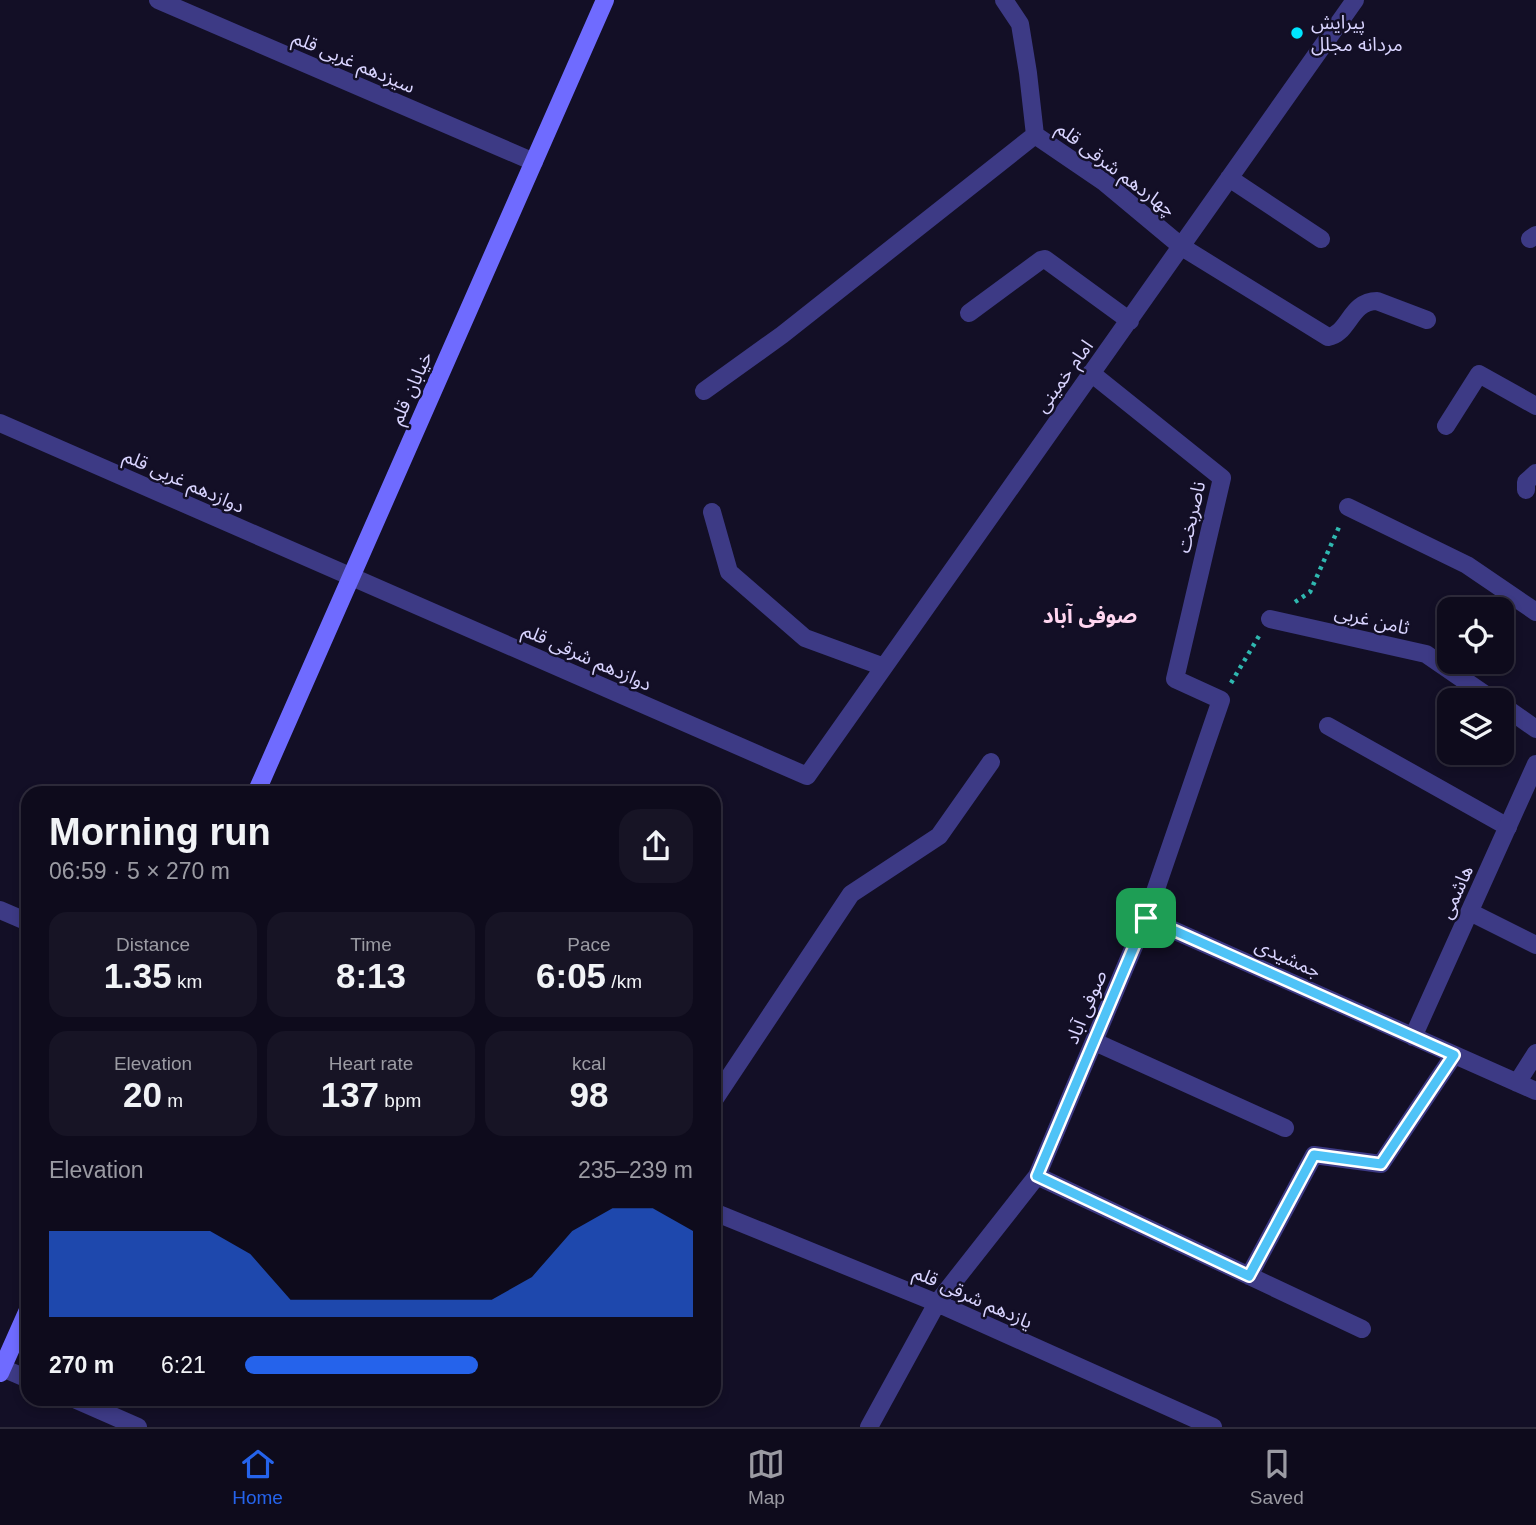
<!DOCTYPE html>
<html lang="en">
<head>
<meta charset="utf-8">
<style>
	:root { --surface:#0e0b1c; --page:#171425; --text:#f1f3f6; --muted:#9b9ba3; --line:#2e2b3b; --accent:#2563eb }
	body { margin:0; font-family:Arial,"Noto Sans Arabic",sans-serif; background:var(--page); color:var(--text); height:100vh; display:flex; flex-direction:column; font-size:26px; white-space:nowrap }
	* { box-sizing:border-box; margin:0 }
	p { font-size:23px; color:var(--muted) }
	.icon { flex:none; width:38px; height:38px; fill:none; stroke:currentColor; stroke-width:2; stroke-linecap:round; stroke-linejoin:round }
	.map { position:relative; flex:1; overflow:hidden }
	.side { position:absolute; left:21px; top:786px; width:700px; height:620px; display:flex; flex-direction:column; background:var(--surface); border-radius:21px; box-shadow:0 4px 10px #0003,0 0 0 2px var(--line) }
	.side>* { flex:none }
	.buttons { position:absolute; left:1437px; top:597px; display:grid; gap:14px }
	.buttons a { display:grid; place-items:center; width:77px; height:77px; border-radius:14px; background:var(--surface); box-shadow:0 4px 10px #0003,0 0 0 2px var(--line); font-size:35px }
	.pin { position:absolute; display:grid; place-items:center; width:60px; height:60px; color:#fff; margin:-30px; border-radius:14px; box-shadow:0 4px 10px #0006 }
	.round { display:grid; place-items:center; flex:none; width:74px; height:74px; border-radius:21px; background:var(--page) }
	.summary { display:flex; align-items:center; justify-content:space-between; height:119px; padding:0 28px }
	h1 { font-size:38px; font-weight:700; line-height:52px }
	.stats { display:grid; grid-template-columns:repeat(3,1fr); gap:10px; height:119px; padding:7px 28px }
	.stats div { display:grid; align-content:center; border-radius:18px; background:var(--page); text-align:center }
	.stats b { font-size:35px; font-weight:700 }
	.stats small { font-size:19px; font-weight:400 }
	.stats p { font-size:19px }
	.chart { height:196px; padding:14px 28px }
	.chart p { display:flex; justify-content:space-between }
	.chart svg { width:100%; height:126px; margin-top:7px; fill:var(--accent); opacity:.7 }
	ul { padding:0 28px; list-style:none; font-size:23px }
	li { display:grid; grid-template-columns:112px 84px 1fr; align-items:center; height:52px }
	li i { height:18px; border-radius:9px; background:var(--accent) }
	.tabs { display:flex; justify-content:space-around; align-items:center; height:98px; border-top:2px solid var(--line); background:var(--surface); font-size:19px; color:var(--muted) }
	.tabs a { display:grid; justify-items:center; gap:4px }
	.tabs .current { color:var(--accent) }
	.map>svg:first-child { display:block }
</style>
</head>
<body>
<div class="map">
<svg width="1536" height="1427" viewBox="0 0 1536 1427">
	<rect width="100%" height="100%" fill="#130f26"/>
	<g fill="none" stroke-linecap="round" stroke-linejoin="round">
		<!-- path -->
		<path stroke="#2fb8b0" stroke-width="4.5" stroke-dasharray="3.5 5" stroke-linecap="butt" d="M1295 602 1310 592 1339 527
			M1231 683 1259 636"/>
		<!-- lane -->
		<path stroke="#3d3a85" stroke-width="18" d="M1348 507 1467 565 1536 612
			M1328 726 1508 827"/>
		<!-- street -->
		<path stroke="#3d3a85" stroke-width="18" d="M158 0 534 162
			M1004 0 1020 24 1028 73 1035 135 1104 182 1182 247 1328 337C1349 334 1350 301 1377 301L1427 320
			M1229 178 1321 239
			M1530 239 1536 235
			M969 313 1041 260 1045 259 1130 321
			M704 391 782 335 1035 135
			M0 423 807 776 1355 0
			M1446 426 1479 374 1536 406
			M1526 490V482L1536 473
			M712 512 729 572 805 638 884 667
			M1270 619 1426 654 1493 700
			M1502 705 1536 729
			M0 910 28 922
			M1470 912 1536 945
			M1146 918 1536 1091
			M1413 1037 1536 764
			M1095 1042 1285 1128
			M1517 1083 1536 1053
			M714 1100 851 894 939 836 991 762
			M1037 1176 1362 1329
			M714 1212 937 1303 1213 1427
			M1249 1276 1314 1155 1381 1164 1454 1055
			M0 1367 28 1379
			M72 1398 138 1427
			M869 1427 937 1303 1037 1176 1146 918 1221 700 1175 679 1222 478 1091 373"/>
		<!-- secondary -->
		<path stroke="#6f6bff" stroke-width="18" d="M256 793 605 0
			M0 1373 28 1310"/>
	</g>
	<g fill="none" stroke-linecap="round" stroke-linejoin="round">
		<!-- route casing -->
		<g stroke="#fff" stroke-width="14">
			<path id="route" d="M1146 918 1454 1055 1381 1164 1314 1155 1249 1276 1037 1176Z"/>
		</g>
		<!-- route -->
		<use href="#route" stroke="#4fc3f7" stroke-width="9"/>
	</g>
	<!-- markers -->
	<circle fill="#00e5ff" stroke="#130f26" stroke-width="2.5" cx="1297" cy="33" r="7"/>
	<g text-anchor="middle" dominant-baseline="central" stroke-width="5" stroke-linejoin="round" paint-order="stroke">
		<!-- poi labels -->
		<g font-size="19" fill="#d9d4ff" stroke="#130f26" text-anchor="start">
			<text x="1311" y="22">پیرایش<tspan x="1311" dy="22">مردانه مجلل</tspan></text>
		</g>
		<!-- street labels -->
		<g font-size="19" fill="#d9d4ff" stroke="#130f26">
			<text transform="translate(354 62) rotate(23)">سیزدهم غربی قلم</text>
			<text transform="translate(1116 169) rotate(37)">چهاردهم شرقی قلم</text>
			<text transform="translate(1064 376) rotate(-54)">امام خمینی</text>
			<text transform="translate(411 388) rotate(-66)">خیابان قلم</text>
			<text transform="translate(184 481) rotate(24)">دوازدهم غربی قلم</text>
			<text transform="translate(1191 517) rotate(-77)">ناصربخت</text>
			<text transform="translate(1372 620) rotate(13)">ثامن غربی</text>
			<text transform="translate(587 657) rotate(24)">دوازدهم شرقی قلم</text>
			<text transform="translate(1456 892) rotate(-66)">هاشمی</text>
			<text transform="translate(1288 958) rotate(24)">جمشیدی</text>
			<text transform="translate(1086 1007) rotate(-67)">صوفی آباد</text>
			<text transform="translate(973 1297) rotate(24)">یازدهم شرقی قلم</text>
		</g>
		<!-- neighbourhood labels -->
		<g font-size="21" font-weight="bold" fill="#ffd6f0" stroke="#130f26">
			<text x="1090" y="615">صوفی آباد</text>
		</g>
	</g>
</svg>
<div class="buttons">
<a><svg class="icon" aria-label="locate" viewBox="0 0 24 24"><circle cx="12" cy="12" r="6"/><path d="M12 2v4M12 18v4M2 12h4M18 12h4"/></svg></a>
<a><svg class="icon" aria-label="layers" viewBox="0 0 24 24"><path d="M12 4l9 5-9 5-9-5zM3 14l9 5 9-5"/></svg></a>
</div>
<div class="pin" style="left:1146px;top:918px;background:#1e9e55"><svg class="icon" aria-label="arrive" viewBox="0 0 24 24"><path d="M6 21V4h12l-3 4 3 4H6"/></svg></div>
<section class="side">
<div class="summary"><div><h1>Morning run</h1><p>06:59 · 5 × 270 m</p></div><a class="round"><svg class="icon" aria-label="share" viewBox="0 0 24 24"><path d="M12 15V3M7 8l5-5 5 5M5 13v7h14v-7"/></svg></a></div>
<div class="stats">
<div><p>Distance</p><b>1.35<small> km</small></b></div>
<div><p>Time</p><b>8:13</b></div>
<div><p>Pace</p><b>6:05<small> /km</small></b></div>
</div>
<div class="stats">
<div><p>Elevation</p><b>20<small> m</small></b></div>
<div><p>Heart rate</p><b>137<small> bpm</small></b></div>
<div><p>kcal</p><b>98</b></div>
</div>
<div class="chart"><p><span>Elevation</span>235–239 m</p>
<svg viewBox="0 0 160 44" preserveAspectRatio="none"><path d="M0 44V14L10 14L20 14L30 14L40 14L50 22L60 38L70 38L80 38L90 38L100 38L110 38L120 30L130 14L140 6L150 6L160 14V44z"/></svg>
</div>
<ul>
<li><b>270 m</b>6:21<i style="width:52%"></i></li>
</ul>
</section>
</div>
<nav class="tabs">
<a class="current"><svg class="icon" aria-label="home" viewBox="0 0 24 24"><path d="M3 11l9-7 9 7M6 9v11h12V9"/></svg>Home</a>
<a><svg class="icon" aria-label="map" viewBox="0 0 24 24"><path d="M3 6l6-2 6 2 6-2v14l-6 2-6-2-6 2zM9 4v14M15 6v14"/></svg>Map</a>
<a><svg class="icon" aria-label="saved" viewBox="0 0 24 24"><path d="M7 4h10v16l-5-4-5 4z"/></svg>Saved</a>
</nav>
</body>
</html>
